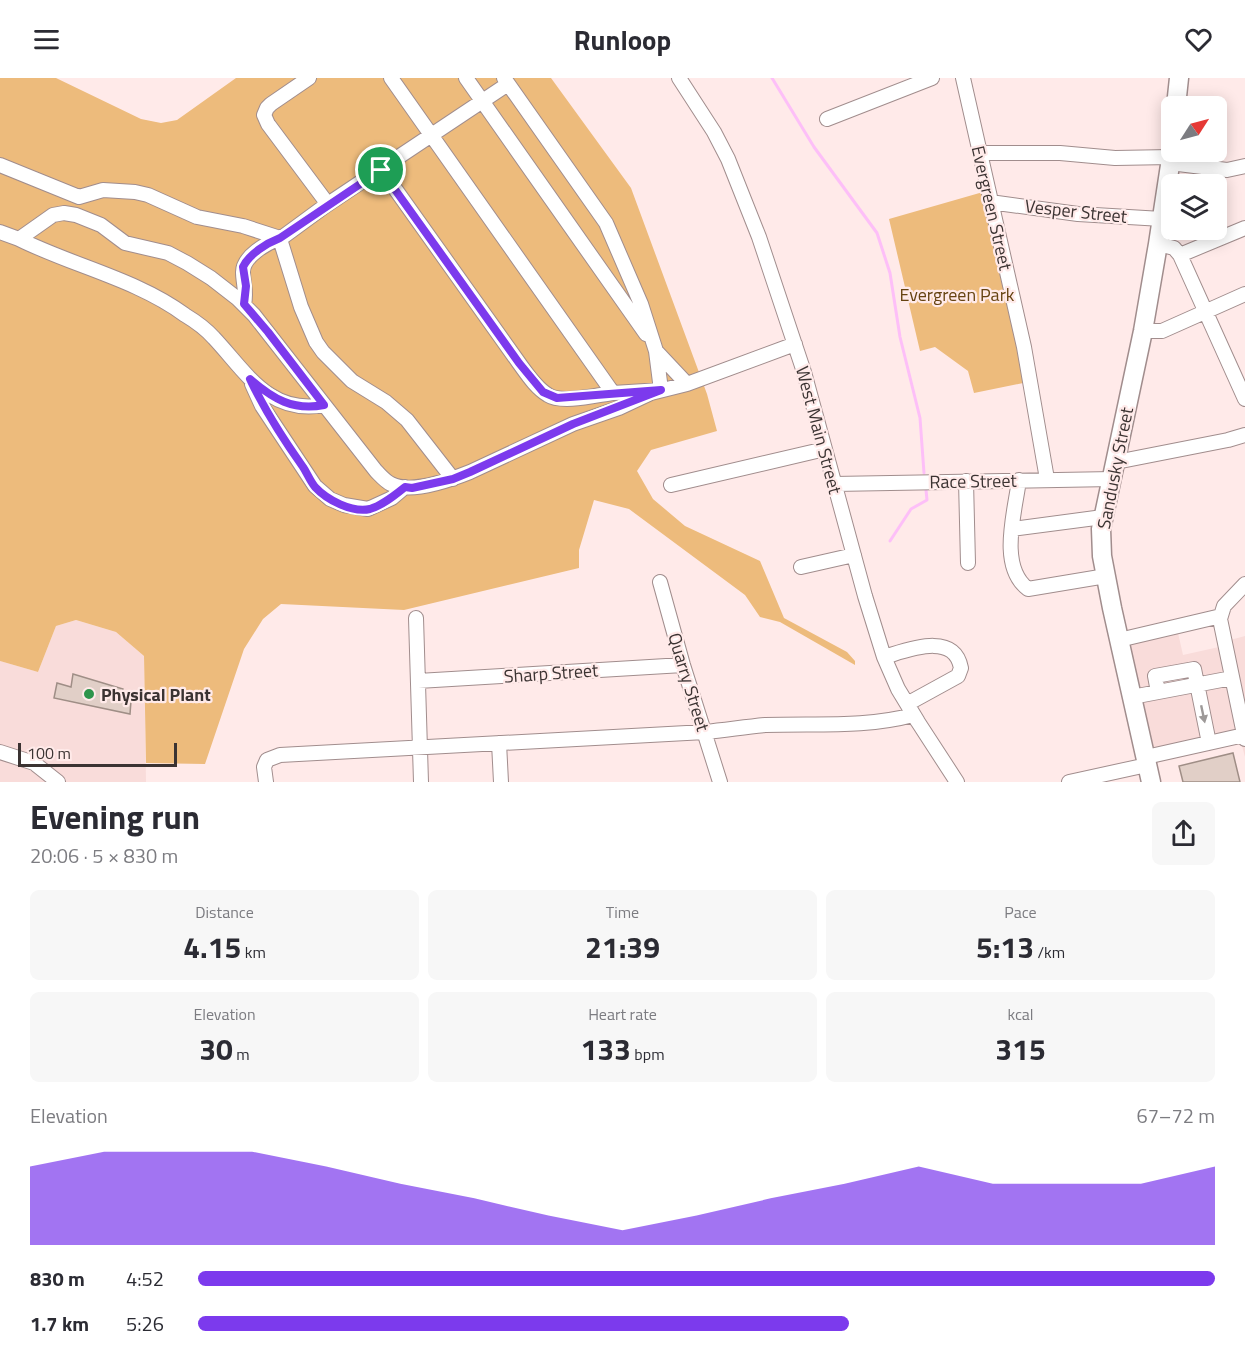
<!DOCTYPE html>
<html lang="en">
<head>
<meta charset="utf-8">
<style>
	:root { --surface:#fff; --page:#f7f7f7; --text:#2b2b33; --muted:#7c7c81; --accent:#7c3aed }
	body { margin:0; font-family:"Titillium Web",sans-serif; background:var(--page); color:var(--text); height:100vh; display:flex; flex-direction:column; font-size:22px; white-space:nowrap }
	* { box-sizing:border-box; margin:0 }
	p { font-size:20px; color:var(--muted) }
	.icon { flex:none; width:33px; height:33px; fill:none; stroke:currentColor; stroke-width:2; stroke-linecap:round; stroke-linejoin:round }
	.map { position:relative; height:704px; overflow:hidden }
	.sheet { display:flex; flex-direction:column; background:var(--surface); flex:1 }
	.sheet>* { flex:none }
	.needle { width:39px; rotate:54deg }
	.buttons { position:absolute; left:1161px; top:18px; display:grid; gap:12px }
	.buttons a { display:grid; place-items:center; width:66px; height:66px; border-radius:9px; background:var(--surface); box-shadow:0 3px 15px #0003; font-size:30px }
	.scale { position:absolute; left:18px; bottom:15px; width:159px; box-sizing:border-box; padding-left:6px; border:3px solid #3b3332; border-top:0; font-size:16px; line-height:21px; white-space:nowrap; color:#3b3332; -webkit-text-stroke:4px #ffeae9; paint-order:stroke }
	.pin { position:absolute; display:grid; place-items:center; width:51px; height:51px; color:#fff; margin:-26px; border:3px solid #fff; border-radius:50%; box-shadow:0 2px 6px #0007 }
	.round { display:grid; place-items:center; flex:none; width:63px; height:63px; border-radius:9px; background:var(--page) }
	.summary { display:flex; align-items:center; justify-content:space-between; height:102px; padding:0 30px }
	h1 { font-size:33px; font-weight:700; line-height:45px }
	.stats { display:grid; grid-template-columns:repeat(3,1fr); gap:9px; height:102px; padding:6px 30px }
	.stats div { display:grid; align-content:center; border-radius:9px; background:var(--page); text-align:center }
	.stats b { font-size:30px; font-weight:700 }
	.stats small { font-size:16px; font-weight:400 }
	.stats p { font-size:16px }
	.chart { height:168px; padding:12px 30px }
	.chart p { display:flex; justify-content:space-between }
	.chart svg { width:100%; height:108px; margin-top:6px; fill:var(--accent); opacity:.7 }
	ul { padding:0 30px; list-style:none; font-size:20px }
	li { display:grid; grid-template-columns:96px 72px 1fr; align-items:center; height:45px }
	li i { height:15px; border-radius:8px; background:var(--accent) }
	header { display:flex; justify-content:space-between; align-items:center; height:78px; padding:0 30px; background:var(--surface); font-size:27px; font-weight:700 }
	.map>svg:first-child { display:block }
</style>
</head>
<body>
<header><svg class="icon" aria-label="menu" viewBox="0 0 24 24"><path d="M4 6h16M4 12h16M4 18h16"/></svg>Runloop<svg class="icon" aria-label="heart" viewBox="0 0 24 24"><path d="M12 20l-8-8c-3-5 5-10 8-4 3-6 11-1 8 4z"/></svg></header>
<div class="map">
<svg width="1245" height="704" viewBox="0 0 1245 704">
	<rect width="100%" height="100%" fill="#ffeae9"/>
	<!-- built -->
	<path fill="#f9dcda" d="M76 542 116 554 144 578 146 704H0V583L38 594 56 548Z
		M1176 546 1183 577 1219 569V565L1245 558V679L1241 664 1143 685 1116 560Z"/>
	<!-- green -->
	<path fill="#edbb7c" d="M0 0H56L141 41 161 45 177 42 236 0H551L631 110 707 316 717 353 651 372 637 393 653 421 685 448 760 483 784 540 847 574 855 583V587L780 544 760 539 745 517 629 431 594 422 579 472V490L404 532 281 526 263 541 244 571 205 686 146 685 144 578 116 554 76 542 56 548 38 594 0 583Z
		M983 114 1028 304 974 315 968 293 935 269 920 273 889 141Z"/>
	<g fill="none" stroke-linecap="round" stroke-linejoin="round">
		<!-- stream -->
		<path stroke="#fdbff8" stroke-width="3" d="M772 0 814 69 877 155 890 195 900 259 920 340 924 395
			M890 463 911 431 927 422 926 412"/>
	</g>
	<!-- building -->
	<path fill="#e1cfc7" stroke="#9f8e86" stroke-width="1.5" d="M73 596 123 611 121 621 131 623 130 636 54 620 57 605 71 609Z
		M1233 675 1240 704H1183L1179 688Z"/>
	<g fill="none" stroke-linecap="round" stroke-linejoin="round">
		<!-- minor casing -->
		<g stroke="#a18d8d" stroke-width="16">
			<path id="minor" d="M309 0 271 26 267 30 264 37 268 46 324 121 325 128
				M391 0 613 315 661 312 656 273
				M466 0 646 256
				M504 0 606 145 641 226 656 273 687 306
				M679 0 714 54 728 81 759 159 804 294 865 518 884 579 898 611 918 644 957 704
				M963 0 1024 269 1047 401
				M827 41 932 0
				M981 75H1060L1115 80 1171 79
				M1170 85 1227 92 1245 88
				M0 87 79 119 103 112 135 114 148 117 197 139 243 148 280 160
				M381 91 519 285C527 296 536 310 548 317 562 326 597 317 613 315
				M990 124 1078 136 1162 141
				M0 154 19 161 53 137 64 135 76 137 101 147 125 165 168 175 187 185 211 200 238 221 254 237 376 393C381 398 385 403 391 406 411 416 450 402 470 394L573 346 619 330 651 315 687 306 795 266
				M19 161C73 188 136 201 185 237 195 243 206 251 214 260 246 294 269 337 324 327
				M1158 166 1174 170 1180 177 1245 321
				M1180 177 1245 150
				M244 226C247 214 243 205 243 194 243 178 267 165 280 160
				M1143 253H1162L1245 216
				M252 306 262 328 315 408 330 421 344 427 368 431 392 420 405 409
				M1116 384 1228 362 1245 357
				M453 401 407 342 386 324 352 303 323 274 316 264 301 229 280 161 325 128 508 6
				M1019 402C1015 434 998 488 1028 511L1106 498
				M966 403 968 485
				M834 406 1113 401
				M671 407 825 371
				M1012 451 1103 439
				M801 489 854 477
				M660 504 683 587 720 704
				M1245 506 1224 528 1220 541 1245 661
				M416 540 421 704
				M1119 562 1221 538
				M884 579C908 572 954 553 961 590L958 598 907 626
				M418 603 683 587
				M1158 614 1155 598 1194 591 1209 665
				M1132 619 1232 600
				M499 665 501 704
				M0 674 34 685 58 704
				M1146 679 1244 657
				M266 704 264 689 267 682 280 677 705 654C725 652 745 649 765 647 814 645 865 650 913 637
				M1069 704 1147 687"/>
		</g>
		<!-- major casing -->
		<g stroke="#a18d8d" stroke-width="21">
			<path id="major" d="M1176 28 1179 0
				M1151 704 1112 530 1102 478 1101 451 1143 253 1158 166 1172 74"/>
		</g>
		<!-- minor -->
		<use href="#minor" stroke="#fff" stroke-width="14"/>
		<!-- major -->
		<use href="#major" stroke="#fff" stroke-width="18"/>
	</g>
	<!-- one-way arrows -->
	<defs><path id="oneway-solid" d="M-6-.8H1V-3.2L6.5 0L1 3.2V.8H-6Z" transform="scale(1.5)"/></defs>
	<use fill="#9d9998" href="#oneway-solid" transform="translate(1203 636) rotate(78)"/>
	<g fill="none" stroke-linecap="round" stroke-linejoin="round">
		<!-- route casing -->
		<g stroke="#fff" stroke-width="12">
			<path id="route" d="M381 92 519 285 543 314 557 320 661 312 573 346 470 394 453 401 412 410 405 409C395 417 383 427 370 431 352 435 327 422 315 409 310 403 307 395 303 389 283 361 265 333 250 301 273 321 293 333 324 327L268 254 244 226 246 208 243 189C249 176 267 165 280 160Z"/>
		</g>
		<!-- route -->
		<use href="#route" stroke="#7c3aed" stroke-width="8"/>
	</g>
	<!-- markers -->
	<circle fill="#2e954c" stroke="#ffeae9" stroke-width="2" cx="89" cy="616" r="6"/>
	<g text-anchor="middle" dominant-baseline="central" stroke-width="4.5" stroke-linejoin="round" paint-order="stroke">
		<!-- street labels -->
		<g font-size="18" fill="#3b3332" stroke="#ffeae9">
			<text transform="translate(992 130) rotate(77)">Evergreen Street</text>
			<text transform="translate(1076 133) rotate(6)">Vesper Street</text>
			<text transform="translate(819 352) rotate(75)">West Main Street</text>
			<text transform="translate(1115 390) rotate(-79)">Sandusky Street</text>
			<text transform="translate(973 403) rotate(-1)">Race Street</text>
			<text transform="translate(551 595) rotate(-4)">Sharp Street</text>
			<text transform="translate(689 604) rotate(73)">Quarry Street</text>
		</g>
		<!-- park labels -->
		<g font-size="18" fill="#664311" stroke="#ffeae9">
			<text x="957" y="216">Evergreen Park</text>
		</g>
		<!-- poi labels -->
		<g font-size="18" font-weight="bold" fill="#3b3332" stroke="#ffeae9" text-anchor="start">
			<text x="101" y="616">Physical Plant</text>
		</g>
	</g>
</svg>
<div class="buttons">
<a><svg class="needle" viewBox="-14 -14 28 28"><path d="M0-13l5 13h-10z" fill="#e53935"/><path d="M0 13l5-13h-10z" fill="#7c7c81"/></svg></a>
<a><svg class="icon" aria-label="layers" viewBox="0 0 24 24"><path d="M12 4l9 5-9 5-9-5zM3 14l9 5 9-5"/></svg></a>
</div>
<div class="scale">100 m</div>
<div class="pin" style="left:381px;top:92px;background:#1e9e55"><svg class="icon" aria-label="arrive" viewBox="0 0 24 24"><path d="M6 21V4h12l-3 4 3 4H6"/></svg></div>
</div>
<section class="sheet">
<div class="summary"><div><h1>Evening run</h1><p>20:06 · 5 × 830 m</p></div><a class="round"><svg class="icon" aria-label="share" viewBox="0 0 24 24"><path d="M12 15V3M7 8l5-5 5 5M5 13v7h14v-7"/></svg></a></div>
<div class="stats">
<div><p>Distance</p><b>4.15<small> km</small></b></div>
<div><p>Time</p><b>21:39</b></div>
<div><p>Pace</p><b>5:13<small> /km</small></b></div>
</div>
<div class="stats">
<div><p>Elevation</p><b>30<small> m</small></b></div>
<div><p>Heart rate</p><b>133<small> bpm</small></b></div>
<div><p>kcal</p><b>315</b></div>
</div>
<div class="chart"><p><span>Elevation</span>67–72 m</p>
<svg viewBox="0 0 160 44" preserveAspectRatio="none"><path d="M0 44V12L10 6L20 6L30 6L40 12L50 19L60 25L70 32L80 38L90 32L100 25L110 19L120 12L130 19L140 19L150 19L160 12V44z"/></svg>
</div>
<ul>
<li><b>830 m</b>4:52<i style="width:100%"></i></li>
<li><b>1.7 km</b>5:26<i style="width:64%"></i></li>
</ul>
</section>
</body>
</html>
